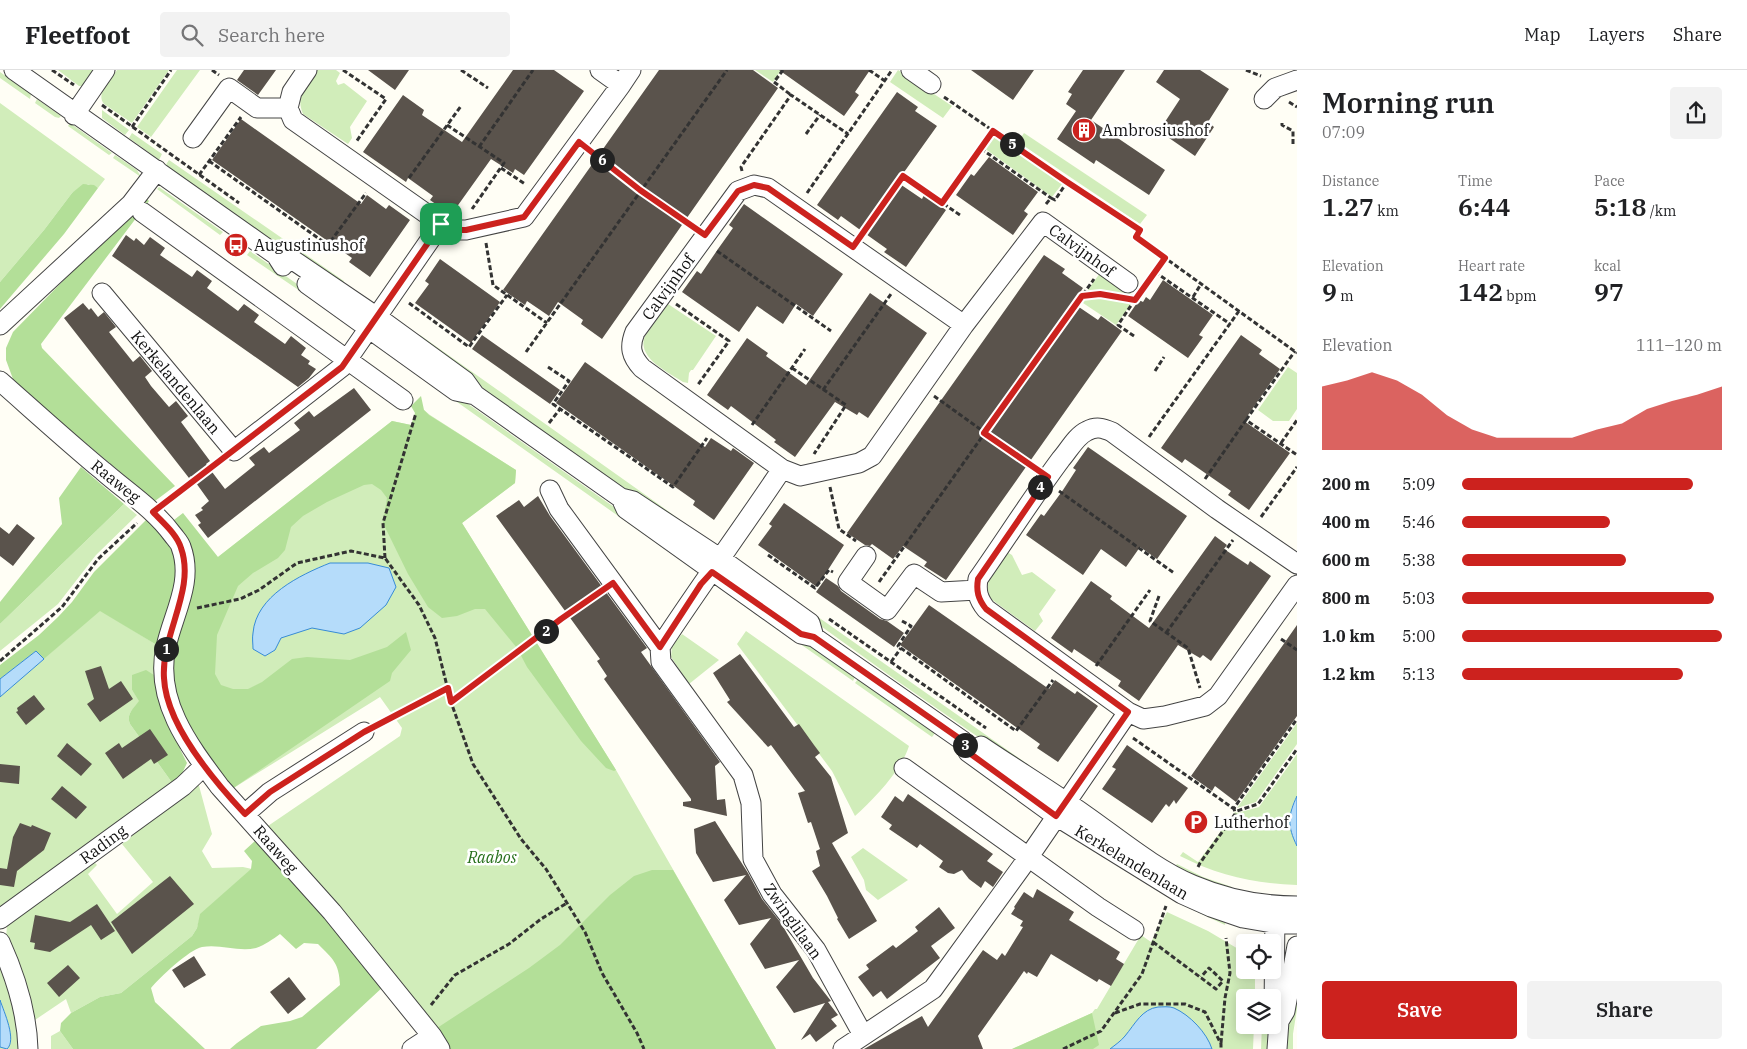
<!DOCTYPE html>
<html lang="en">
<head>
<meta charset="utf-8">
<style>
	:root { --surface:#fff; --page:#f2f2f2; --text:#202124; --muted:#757577; --line:#e0e0e0; --accent:#cc221e }
	body { margin:0; font-family:"IBM Plex Serif",serif; background:var(--page); color:var(--text); height:100vh; display:flex; flex-direction:column; font-size:19px; white-space:nowrap }
	* { box-sizing:border-box; margin:0 }
	p { font-size:16px; color:var(--muted) }
	.icon { flex:none; width:28px; height:28px; fill:none; stroke:currentColor; stroke-width:2; stroke-linecap:round; stroke-linejoin:round }
	.map { position:relative; flex:1; overflow:hidden }
	.sheet { display:flex; flex-direction:column; background:var(--surface); width:450px }
	.sheet>* { flex:none }
	.tools { position:absolute; left:1236px; top:864px; display:grid; gap:10px }
	.tools a { display:grid; place-items:center; width:45px; height:45px; border-radius:5px; background:var(--surface); box-shadow:0 2px 12px #0003; font-size:25px }
	.pin { position:absolute; display:grid; place-items:center; width:42px; height:42px; color:#fff; margin:-21px; border-radius:10px; box-shadow:0 2px 8px #0006 }
	.km { position:absolute; width:25px; height:25px; margin:-12px; border-radius:50%; background:#222; color:#fff; font-size:14px; line-height:25px; text-align:center }
	.round { display:grid; place-items:center; flex:none; width:52px; height:52px; border-radius:5px; background:var(--page) }
	.head { display:flex; align-items:center; justify-content:space-between; height:85px; padding:0 25px }
	h1 { font-size:28px; font-weight:600; line-height:38px }
	.metrics { display:grid; grid-template-columns:repeat(3,1fr); gap:8px; height:85px; padding:5px 25px }
	.metrics div { display:grid; align-content:center }
	.metrics b { font-size:25px; font-weight:600 }
	.metrics small { font-size:14px; font-weight:400 }
	.metrics p { font-size:14px }
	.chart { height:140px; padding:10px 25px }
	.chart p { display:flex; justify-content:space-between }
	.chart svg { width:100%; height:90px; margin-top:5px; fill:var(--accent); opacity:.7 }
	.cta { display:flex; gap:10px; margin-top:auto; padding:10px 25px }
	.cta a { flex:1; height:58px; border-radius:5px; background:var(--accent); color:#fff; font-size:20px; font-weight:600; line-height:58px; text-align:center }
	.cta a+a { background:var(--page); color:var(--text) }
	ul { padding:0 25px; list-style:none; font-size:16px }
	li { display:grid; grid-template-columns:80px 60px 1fr; align-items:center; height:38px }
	li i { height:12px; border-radius:6px; background:var(--accent) }
	header { display:flex; align-items:center; gap:30px; box-sizing:border-box; height:70px; padding:0 25px; background:var(--surface); border-bottom:1px solid var(--line) }
	header strong { font-size:24px }
	nav { display:flex; gap:28px; margin-inline-start:auto; font-size:18px }
	.search { width:350px; height:45px; background:var(--page); display:flex; align-items:center; gap:12px; box-sizing:border-box; padding:0 18px; border-radius:5px; color:var(--muted); font-size:19px }
	main { display:flex; flex:1; min-height:0 }
	.map>svg:first-child { display:block }
</style>
</head>
<body>
<header>
<strong>Fleetfoot</strong>
<div class="search"><svg class="icon" aria-label="search" viewBox="0 0 24 24"><circle cx="10" cy="10" r="6"/><path d="M15 15l6 6"/></svg>Search here</div>
<nav><a>Map</a><a>Layers</a><a>Share</a></nav>
</header>
<main>
<div class="map">
<svg width="1297" height="979" viewBox="0 0 1297 979">
	<rect width="100%" height="100%" fill="#fffef5"/>
	<!-- green -->
	<path fill="#d1edba" d="M58 0H92L93 2 82 16H79Z
		M117 0H169L132 53 104 34C95 23 111 10 117 0Z
		M177 0H200L151 67 137 57Z
		M317 0H336L340 3 336 11 338 15 344 13 367 31 350 57 352 68 348 74 303 44C295 25 306 15 317 0Z
		M755 0H781L773 12Z
		M898 0 952 36 943 48 890 12Z
		M0 2 31 24 30 29 0 8Z
		M37 29 61 46 59 48 55 47 35 33Z
		M0 33 105 109 98 118 88 114 72 123 44 160 0 212Z
		M102 40 129 60 125 65 102 48Z
		M70 53 112 83 109 85 68 56Z
		M132 63 162 84 159 90 129 68Z
		M1024 63 1147 145 1140 154 1018 72Z
		M993 65 1062 114 1052 127 984 78Z
		M115 85 137 100 141 107 113 88Z
		M169 90 344 211 341 215 292 185 165 96Z
		M159 117 223 162 220 165 157 119Z
		M250 181 327 235 325 238 247 185Z
		M1100 203 1136 227 1116 255 1080 231Z
		M668 234 716 266 693 300H691L689 303 688 313 683 312C668 302 636 288 645 266Z
		M420 265 661 436 687 455 685 459 571 382 417 270Z
		M402 293 444 317 665 473 662 477Z
		M1288 297 1297 303V339L1289 351H1273L1258 340Z
		M424 340 430 345 516 400 515 413 462 453 616 700 776 979H447L288 779 280 774 265 758 400 666 402 658 380 627 232 719 185 551 218 487 392 351 411 355Z
		M124 434 137 445 96 485 58 534 0 581V554Z
		M1007 482 1012 485 1022 505 1032 502 1056 520 1039 544 1043 551 1035 561 991 529C981 511 997 496 1007 482Z
		M764 509 1033 698 1030 703 893 608 761 513Z
		M100 540 160 577 157 607 132 620 140 631C133 639 126 644 130 654L173 714 0 839V627Z
		M773 549 855 607 853 611 769 552Z
		M746 561 909 676C901 701 874 729 855 746L832 701 737 574Z
		M682 564 719 590 689 614 671 587 672 576Z
		M858 609 935 663 932 667 855 613Z
		M1297 653V674L1256 732 1237 738Z
		M1297 684V726L1291 739 1293 767 1297 776V815C1254 813 1219 806 1180 786L1183 782 1198 792 1235 742 1237 743 1259 737Z
		M198 712 212 764 202 781 212 798 243 797 252 799 201 844 197 858 192 866 121 923 100 927 71 943 66 929 32 952 6 869 7 855 15 846 95 793 97 795 88 804 117 844 153 812 122 774Z
		M863 778 908 810 878 830 866 820 864 810 851 787Z
		M1092 779 1226 848 1225 855 1174 831Z
		M1177 794 1203 807 1232 817V822L1174 798Z
		M1167 842 1208 861 1245 883V900H1255V927L1245 928V955H1254L1253 979H1012L1092 943 1095 939H1097L1141 865 1151 872Z
		M0 888 20 958 22 979H0Z
		M1297 906V939L1293 964V979H1287L1289 951Z
		M1262 955H1268L1267 979H1261Z
		M60 961 73 979H51V966Z"/>
	<!-- forest -->
	<path fill="#b3df98" d="M83 114 94 115 98 118 64 164 0 239V212L44 160 72 123Z
		M145 127 149 131 41 274 42 278 175 416 155 431 33 329 13 309 6 290V278L13 262Z
		M421 326 424 340 429 345 516 400 515 413 462 453 616 700 614 701 606 698 581 671 527 597 517 578 485 539H475L457 546 442 548 428 537 408 504 383 453 387 428 381 420 372 414 364 415 327 432 303 446 291 457 285 480 278 488 253 503 238 516 217 565 215 604 221 615 233 619H248L262 612 292 589 307 587 350 590 387 577 406 562 411 580 392 603 390 611 232 719 222 709 177 638 171 590 189 524 170 453 183 443 218 487 392 351 411 355 415 343 411 336Z
		M81 397 124 434 0 554V532L62 454 59 428Z
		M147 449C154 455 171 473 174 482 183 505 166 552 160 577L100 541 44 589 36 581 0 609V595L39 565 58 547 72 532 94 502Z
		M146 600 157 607 183 677 180 679 187 693 179 710 173 714 130 654C126 644 133 639 139 631L132 620V605Z
		M257 769C261 773 266 778 269 782 276 791 276 795 286 802L384 916 316 979H230L237 973 261 956 290 951 302 947 340 915C339 893 333 889 318 874L304 873 296 879 280 864C273 869 265 875 256 878 238 882 221 874 202 877 190 879 159 908 151 918L155 932 205 979H73L60 961 61 953 71 943 100 927 121 923 192 866 197 858 200 844 251 799 252 791 244 781Z
		M652 800H673L776 979H447L434 960 529 898 560 875 610 825 634 806Z
		M1092 943 1099 975 1093 979H1012Z"/>
	<!-- water -->
	<path fill="#b5dcfa" stroke="#378bd6" d="M330 493H368L389 498 396 517 386 535 360 558 344 564 312 558 281 568 275 580 265 586 253 579C253 574 252 568 253 563 256 526 300 505 330 493Z
		M36 581 44 589 0 627V609Z
		M1297 726V776C1287 756 1288 745 1297 726Z
		M0 930C4 942 17 970 7 979L0 977Z
		M1158 937C1163 937 1169 936 1174 938 1190 945 1207 963 1212 979H1110C1115 975 1121 971 1125 966 1135 954 1142 939 1158 937Z"/>
	<!-- building -->
	<path fill="#5a534c" d="M244 0H276L258 25 237 10Z
		M368 0H409L395 20Z
		M513 0H554L584 21 524 105 515 99 513 103 491 89 451 145 430 130 433 126 408 108 406 112 363 82 403 25 424 40 422 45 462 72Z
		M659 0H753L778 18 602 269 581 254 583 250 558 232 549 246 527 231 525 235 503 220Z
		M779 0H870L855 22 859 25 844 46Z
		M971 0H1034L1013 30Z
		M1083 0H1125L1091 50 1165 100 1149 125 1096 90 1094 94 1057 69 1076 41 1066 34 1072 24 1068 22Z
		M1164 0H1200L1229 19 1208 52 1214 57 1195 86 1159 61 1180 29 1156 12Z
		M897 22 918 37 915 41 937 56 897 112 922 129 924 125 946 140 906 197 884 182 887 179 863 162 841 146 838 150 817 135Z
		M241 49 361 134 367 125 386 139 389 135 410 150 370 207 349 192 352 188 212 90Z
		M989 87 1038 122 1024 141 1028 144 1013 165 956 125 971 104 974 106Z
		M744 134 843 204 813 246 796 234 783 254 757 236 739 262 682 222 697 201 701 204 718 179 733 158 729 155Z
		M126 165 134 171 136 168 144 175 150 167 165 178 160 185 192 207 197 200 212 211 207 218 238 241 244 234 259 245 254 252 285 274 291 266 306 278 301 285 310 291 308 294 316 299 309 308 298 317 112 186Z
		M1044 185 1065 199 1062 203 1083 218 1073 233 1098 250 1101 246 1122 261 946 510 924 496 927 492 903 476 893 489 872 474 870 476 865 475 847 463Z
		M440 189 500 232 471 273 415 233 429 214 425 211Z
		M1163 210 1213 245 1199 265 1203 267 1188 288 1128 246 1139 230 1143 232 1146 227 1150 230Z
		M870 223 927 263 868 348 859 342 857 345 835 332 795 387 774 372 776 370 751 351 731 336 728 340 707 325 747 268 768 283 766 286 806 315Z
		M83 233 89 240 91 238 98 247 104 242 116 257 109 262 133 292 140 286 152 301 145 307 151 316 169 337 176 331 188 346 181 352 210 391 206 394 225 419 255 395 249 388 264 377 269 383 300 360 294 353 309 341 314 347 354 318 371 340 208 468 198 455 201 453 195 445 203 440 201 438 209 431 191 406 189 408 64 248Z
		M482 265 560 320 550 334 472 279Z
		M1241 265 1262 280 1259 284 1280 299 1244 351 1290 383 1249 440 1228 425 1231 421 1185 389 1182 393 1161 378Z
		M585 292 705 377 711 368 731 381 733 378 754 393 714 450 693 435 695 431 556 333Z
		M1088 377 1187 446 1157 489 1140 477 1126 497 1101 479 1083 505 1026 465 1041 444 1044 446 1063 420 1076 400 1073 398Z
		M538 426 550 446 647 578 641 582 720 692 715 696 717 730 725 729 727 746 683 736V732L691 731V729L604 609 607 606 597 591 600 589 496 446 519 430 524 437Z
		M784 433 844 475 817 517 758 475 772 456 769 454Z
		M17 454 35 468 13 496 0 486V457L9 464Z
		M1215 466 1227 475 1224 479 1248 495 1250 491 1271 506 1211 591 1203 585 1200 588 1178 575 1139 631 1118 616 1121 611 1074 579 1072 583 1051 568 1091 511 1112 526 1110 529 1149 558Z
		M826 508 838 516 841 521 880 549 887 551 904 563 894 577 816 522Z
		M929 535 1049 619 1055 610 1075 624 1077 621 1098 636 1058 692 1037 678 1040 674 900 575Z
		M1297 555V646L1236 732 1215 716 1212 721 1191 706Z
		M740 584 794 657 799 654 814 675 820 683 815 687 831 707 848 763 832 773 877 851 849 869 837 849 838 848 827 826 812 801 820 796 816 781 820 779 811 752 808 753 798 723 805 721 771 675 768 677 727 632 730 630 713 603Z
		M101 596 109 619 121 611 133 629 100 652 87 634 94 629 85 601Z
		M34 625 45 639 26 655 16 642 18 641 17 638Z
		M150 659 168 685 154 694 151 689 123 709 105 683 119 673 122 678Z
		M67 673 92 694 81 706 57 686Z
		M1127 675 1188 718 1176 734 1174 730 1169 737 1166 734 1152 753 1102 719 1116 699 1112 697Z
		M0 694 20 696 19 714 0 712Z
		M62 716 87 737 76 749 51 729Z
		M908 724 993 784 987 791 1003 802 993 817 985 811 981 818 969 809 962 800 954 804 948 803 939 797 943 791 920 774 917 778 889 759 892 755 881 747 895 726 903 732Z
		M715 751 748 803 762 829 781 853 813 908 831 931 828 932 838 945 831 949 837 956 816 972 810 964 801 970 825 933 794 943 776 917 799 890 765 899 750 874 771 848 739 855 724 830 746 805 713 812 696 783 694 759Z
		M20 753 31 757 32 755 51 763 44 780 17 801 14 817 0 815V798L7 799 13 767Z
		M170 806 194 834 132 884 111 852Z
		M1037 819 1074 842 1069 850 1120 882 1116 889 1124 894 1111 916 1099 909 1097 912 1051 884 1037 907 1028 902 1027 904 1024 901 1015 914 978 966 983 979H864L922 946 928 957 983 880 997 890 1002 883 1005 886 1023 857 1020 856 1023 851 1011 844 1015 838 1014 837 1024 822 1033 828Z
		M97 834 115 861 101 870 91 855 50 882 34 879 35 873 30 872 35 845 70 852Z
		M939 837 955 858 931 876 940 888 887 929 881 921 873 927 858 907 869 899 866 895 893 875 896 878 918 861 915 857Z
		M194 886 206 905 184 918 172 900Z
		M68 895 80 908 59 927 47 913Z
		M289 907 306 929 288 944 270 922Z"/>
	<g fill="none" stroke-linecap="round" stroke-linejoin="round">
		<!-- minor casing -->
		<g stroke="#444" stroke-width="21">
			<path id="minor" d="M14 0 276 185 283 196
				M307 0 292 22 288 38 293 50 441 154 454 160H466L524 147 621 15 600 0
				M911 0 931 14
				M621 15 631 0
				M1264 29 1275 18 1297 10
				M74 45 105 0
				M193 68 229 18 257 38H288
				M754 115 768 118 964 255 872 386 859 393 800 406 782 399 642 298C631 286 629 277 635 262L738 121Z
				M142 142 403 330
				M276 185 287 186 377 247 465 311 475 325 621 428 633 431 721 489 810 553 814 567
				M307 214 456 321 475 325
				M102 223 234 381 342 297 441 154
				M0 255 131 134 157 100
				M964 255 1043 152 1128 213
				M0 311C34 341 68 372 103 401 127 422 154 439 173 465 176 469 180 473 181 477 194 512 173 544 166 577 154 631 190 677 220 717L332 842 432 966 440 979
				M550 420 559 439 660 577 661 592 743 705 751 733 753 789 772 824 816 880 863 965
				M621 428 626 439 801 564 814 567 963 671 968 682 1056 746 1182 824 1211 837 1243 848 1272 853 1297 854
				M866 486 848 512 887 540 914 504 941 522 977 520
				M1297 494 1217 439 1112 362C1103 358 1096 356 1087 361 1076 366 1069 380 1061 389 1032 428 1006 469 978 509 976 521 978 529 986 539L1128 642 1143 649 1165 646 1205 636 1218 626 1297 515
				M660 577C699 517 742 459 782 399
				M981 676C1015 699 1051 721 1085 745 1118 768 1156 800 1193 815 1226 829 1262 836 1297 836
				M904 698 1098 837 1134 860
				M245 744 270 722 364 662
				M1275 842 1274 942 1279 951
				M0 849 183 716 204 696
				M0 872C15 905 27 942 28 979
				M412 979 432 966
				M843 979 933 919 1028 788 1128 642
				M1277 979 1279 951 1285 941 1297 876"/>
		</g>
		<!-- path -->
		<path stroke="#333" stroke-width="3" stroke-dasharray="5 2.5" stroke-linecap="butt" d="M52 0 74 15
			M212 0 219 5
			M343 0 386 29 356 72
			M461 0 488 18
			M783 0 774 12 791 25
			M869 0 885 11
			M1246 0 1261 6
			M944 27 1067 112 1140 160 1136 167 1297 283
			M1289 32 1297 37
			M102 35 239 133
			M1282 53V55L1293 61V76
			M447 55 504 93 472 139
			M132 57 171 0
			M993 61 980 78 1051 128
			M806 64 820 45
			M479 77 533 0
			M593 83 640 120 691 155
			M209 91 328 175 366 123
			M501 98 525 114
			M742 101 741 97 791 25 848 64
			M199 105 241 47
			M409 108 461 36
			M807 123 892 0
			M942 133 980 78
			M1046 134 1051 128 1055 130 1067 112
			M862 164 903 106 960 145
			M486 173 493 215 547 253
			M717 181 831 261
			M1155 202 1230 254
			M1147 213 1165 188
			M1082 226 1100 225 1116 228
			M1193 227 1201 214
			M409 233 469 277 507 225
			M676 234 729 271 697 316
			M1134 266 1118 255 1134 231
			M526 282 727 0
			M548 297 569 311 553 334 673 417 707 368
			M792 298 846 335 814 384
			M1155 301 1164 287
			M823 320 891 224
			M934 326 1033 397
			M1246 350 1295 281
			M549 353 560 339
			M752 355 805 279
			M1149 367 1239 241
			M1281 373 1297 350
			M1205 409 1246 350 1297 385
			M830 417 839 459 856 471
			M1059 421 1174 503
			M167 431 219 392
			M1261 447 1297 397
			M768 485 815 518 829 500 833 502
			M385 488 383 453 416 343
			M879 512 1094 209
			M1159 526 1150 551 1188 578 1200 618
			M197 538 240 529 259 520 297 493 351 481 385 488 419 535 435 568 451 632 473 694 521 769 546 799 585 862 602 903 637 963 644 979
			M829 549 986 658
			M902 551 911 556 898 576 1016 661 1053 610
			M1166 563 1233 470
			M1281 569 1297 580
			M0 591 62 537 98 489 137 453
			M891 592 901 578
			M1096 596 1150 520
			M451 632 561 549 599 523
			M379 654 448 618
			M1133 668 1237 741 1258 734 1297 679
			M1198 797 1200 793 1235 744 1234 738 1297 649
			M1240 868 1247 872
			M1153 872 1216 919 1223 911 1209 898 1201 907
			M431 935 455 905 509 874 541 849 567 833
			M1115 943 1140 934H1185L1205 942 1221 974V979
			M1221 973 1225 928 1230 903 1226 868
			M1063 979 1101 961 1142 904 1166 836"/>
		<!-- minor -->
		<use href="#minor" stroke="#fff" stroke-width="19"/>
	</g>
	<g fill="none" stroke-linecap="round" stroke-linejoin="round">
		<!-- route casing -->
		<g stroke="#fff" stroke-width="10">
			<path id="route" d="M993 61 1067 112 1140 160 1136 167 1165 188 1135 230 1100 224 1082 226 984 363 1048 407 978 509C976 521 978 529 986 539L1128 642 1056 746 968 682 963 671 814 567 801 564 712 502 701 514 660 577 613 513 561 549 451 632 448 618 364 662 270 722 245 744C214 711 166 655 164 608 161 564 196 520 181 478 177 464 162 452 153 442L342 297 441 154 454 160H466L524 147 579 72 640 120 705 165 738 121 754 115 768 118 853 177 903 106 942 133Z"/>
		</g>
		<!-- route -->
		<use href="#route" stroke="#cc221e" stroke-width="6"/>
	</g>
	<!-- icons -->
	<defs>
		<g id="building-disc" transform="scale(1.25)"><circle r="9.5" fill="#cc221e" stroke="#fff"/><path d="M-4-6H4V6H1V3H-1V6H-4ZM-2.5-4.3h1.7v1.8h-1.7ZM.8-4.3h1.7v1.8H.8ZM-2.5-1h1.7V.8h-1.7ZM.8-1h1.7V.8H.8Z" fill="#fff"/></g>
		<g id="bus-disc" transform="scale(1.25)"><circle r="9.5" fill="#cc221e" stroke="#fff"/><path d="M-5-6H5V4H4V6H2V4H-2V6H-4V4H-5ZM-3.5-4V0h7V-4ZM-3.5 1.2v1.5H-2V1.2ZM2 1.2v1.5H3.5V1.2Z" fill="#fff"/></g>
		<g id="parking-disc" transform="scale(1.25)"><circle r="9.5" fill="#cc221e" stroke="#fff"/><path d="M-3.5-5.5H1a3.5 3.5 0 0 1 0 7H-1V5.5H-3.5ZM-1-3.4V-.6H.8a1.4 1.4 0 0 0 0-2.8Z" fill="#fff"/></g>
	</defs>
	<g fill-rule="evenodd">
		<use href="#building-disc" x="1084" y="60"/>
		<use href="#bus-disc" x="236" y="175"/>
		<use href="#parking-disc" x="1196" y="752"/>
	</g>
	<g text-anchor="middle" dominant-baseline="central" stroke-width="5" stroke-linejoin="round" paint-order="stroke">
		<!-- poi labels -->
		<g font-size="16" fill="#111" stroke="#fff" text-anchor="start">
			<text x="1102" y="60">Ambrosiushof</text>
			<text x="254" y="175">Augustinushof</text>
			<text x="1214" y="752">Lutherhof</text>
		</g>
		<!-- street labels -->
		<g font-size="16" fill="#111" stroke="#fff">
			<text transform="translate(1082 180) rotate(36)">Calvijnhof</text>
			<text transform="translate(668 217) rotate(-54)">Calvijnhof</text>
			<text transform="translate(176 312) rotate(50)">Kerkelandenlaan</text>
			<text transform="translate(116 411) rotate(39)">Raaweg</text>
			<text transform="translate(103 774) rotate(-36)">Rading</text>
			<text transform="translate(276 779) rotate(49)">Raaweg</text>
			<text transform="translate(1132 792) rotate(31)">Kerkelandenlaan</text>
			<text transform="translate(793 851) rotate(55)">Zwinglilaan</text>
		</g>
		<!-- park labels -->
		<g font-size="16" font-style="italic" fill="#266f1b" stroke="#fff">
			<text x="492" y="787">Raabos</text>
		</g>
	</g>
</svg>
<div class="tools">
<a><svg class="icon" aria-label="locate" viewBox="0 0 24 24"><circle cx="12" cy="12" r="6"/><path d="M12 2v4M12 18v4M2 12h4M18 12h4"/></svg></a>
<a><svg class="icon" aria-label="layers" viewBox="0 0 24 24"><path d="M12 4l9 5-9 5-9-5zM3 14l9 5 9-5"/></svg></a>
</div>
<div class="pin" style="left:441px;top:154px;background:#1e9e55"><svg class="icon" aria-label="arrive" viewBox="0 0 24 24"><path d="M6 21V4h12l-3 4 3 4H6"/></svg></div>
<b class="km" style="left:166px;top:579px">1</b>
<b class="km" style="left:546px;top:561px">2</b>
<b class="km" style="left:965px;top:675px">3</b>
<b class="km" style="left:1040px;top:417px">4</b>
<b class="km" style="left:1012px;top:74px">5</b>
<b class="km" style="left:602px;top:90px">6</b>
</div>
<section class="sheet">
<div class="head"><div><h1>Morning run</h1><p>07:09</p></div><a class="round"><svg class="icon" aria-label="share" viewBox="0 0 24 24"><path d="M12 15V3M7 8l5-5 5 5M5 13v7h14v-7"/></svg></a></div>
<div class="metrics">
<div><p>Distance</p><b>1.27<small> km</small></b></div>
<div><p>Time</p><b>6:44</b></div>
<div><p>Pace</p><b>5:18<small> /km</small></b></div>
</div>
<div class="metrics">
<div><p>Elevation</p><b>9<small> m</small></b></div>
<div><p>Heart rate</p><b>142<small> bpm</small></b></div>
<div><p>kcal</p><b>97</b></div>
</div>
<div class="chart"><p><span>Elevation</span>111–120 m</p>
<svg viewBox="0 0 160 44" preserveAspectRatio="none"><path d="M0 44V13L10 10L20 6L30 10L40 17L50 27L60 34L70 38L80 38L90 38L100 38L110 34L120 31L130 24L140 20L150 17L160 13V44z"/></svg>
</div>
<ul>
<li><b>200 m</b>5:09<i style="width:89%"></i></li>
<li><b>400 m</b>5:46<i style="width:57%"></i></li>
<li><b>600 m</b>5:38<i style="width:63%"></i></li>
<li><b>800 m</b>5:03<i style="width:97%"></i></li>
<li><b>1.0 km</b>5:00<i style="width:100%"></i></li>
<li><b>1.2 km</b>5:13<i style="width:85%"></i></li>
</ul>
<div class="cta"><a>Save</a><a>Share</a></div>
</section>
</main>
</body>
</html>
